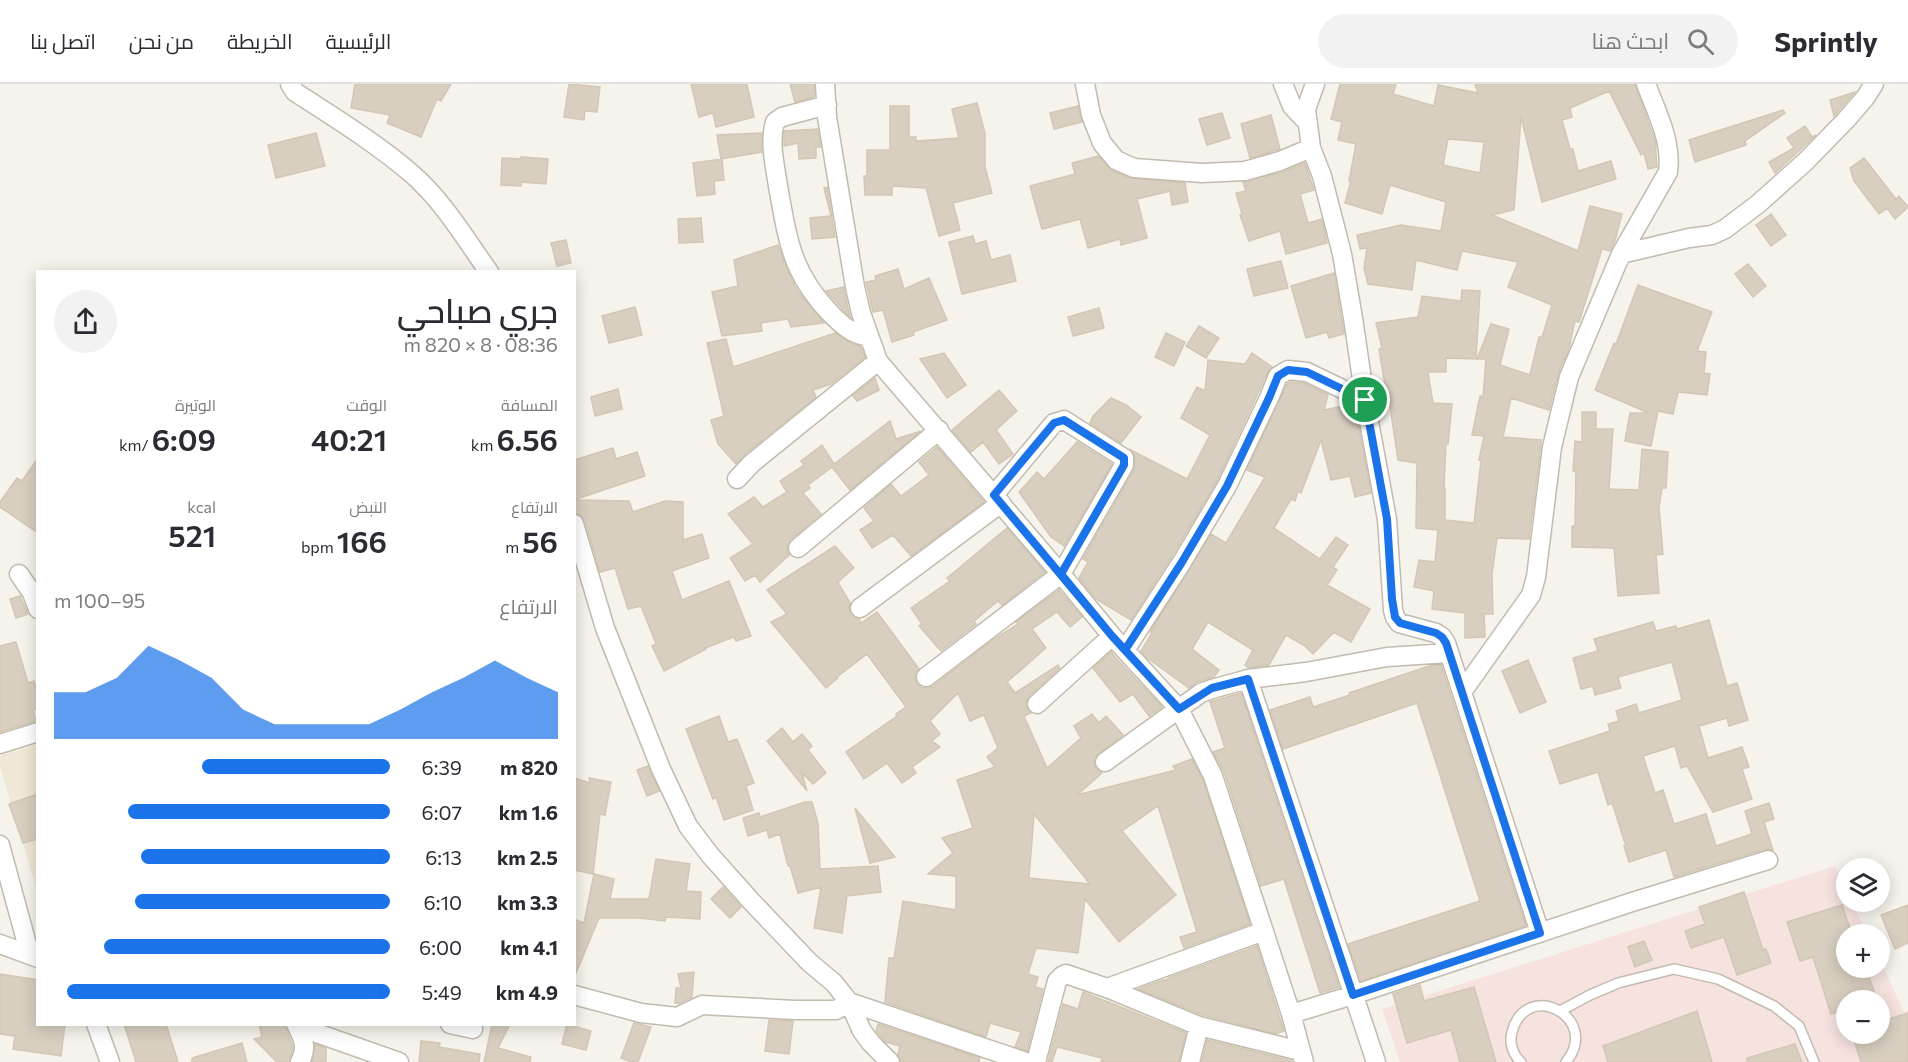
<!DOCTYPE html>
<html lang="ar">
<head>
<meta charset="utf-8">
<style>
	:root { --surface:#fff; --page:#f2f2f3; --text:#2b2b33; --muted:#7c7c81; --line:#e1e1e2; --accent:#1a73e8 }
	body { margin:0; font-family:Commissioner,Cairo,sans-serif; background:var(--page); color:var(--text); direction:rtl; height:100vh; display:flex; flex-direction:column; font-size:22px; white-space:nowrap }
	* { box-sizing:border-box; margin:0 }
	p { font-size:20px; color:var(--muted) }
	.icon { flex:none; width:33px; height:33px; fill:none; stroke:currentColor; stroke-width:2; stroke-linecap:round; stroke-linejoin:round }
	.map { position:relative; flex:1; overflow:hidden; direction:ltr }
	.drawer { position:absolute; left:36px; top:186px; width:540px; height:756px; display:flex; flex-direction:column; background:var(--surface); border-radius:0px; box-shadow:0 3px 15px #0003; direction:rtl }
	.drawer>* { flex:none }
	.tools { position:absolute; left:1836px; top:774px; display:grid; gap:12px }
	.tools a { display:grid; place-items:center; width:54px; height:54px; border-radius:50%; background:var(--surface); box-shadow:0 3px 15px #0003; font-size:30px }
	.pin { position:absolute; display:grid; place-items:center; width:51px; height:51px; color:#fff; margin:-26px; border:3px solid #fff; border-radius:50%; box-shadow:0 2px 6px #0007 }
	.round { display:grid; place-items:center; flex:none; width:63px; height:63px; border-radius:32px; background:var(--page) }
	.head { display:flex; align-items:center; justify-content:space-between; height:102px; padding:0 18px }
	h1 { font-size:33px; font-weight:600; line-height:45px }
	.metrics { display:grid; grid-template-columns:repeat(3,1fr); gap:9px; height:102px; padding:6px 18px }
	.metrics div { display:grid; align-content:center }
	.metrics b { font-size:30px; font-weight:600 }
	.metrics small { font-size:16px; font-weight:400 }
	.metrics p { font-size:16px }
	.chart { height:168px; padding:12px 18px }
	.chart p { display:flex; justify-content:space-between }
	.chart svg { width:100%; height:108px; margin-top:6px; fill:var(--accent); opacity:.7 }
	ul { padding:0 18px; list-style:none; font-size:20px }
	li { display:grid; grid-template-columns:96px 72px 1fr; align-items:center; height:45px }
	li i { height:15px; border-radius:8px; background:var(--accent) }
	header { display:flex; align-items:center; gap:36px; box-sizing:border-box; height:84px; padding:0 30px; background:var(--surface); border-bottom:2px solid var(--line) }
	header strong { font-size:28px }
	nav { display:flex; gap:33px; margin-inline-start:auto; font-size:21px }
	.search { width:420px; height:54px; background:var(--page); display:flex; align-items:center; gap:15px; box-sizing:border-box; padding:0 21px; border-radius:33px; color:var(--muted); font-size:22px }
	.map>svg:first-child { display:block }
</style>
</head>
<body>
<header>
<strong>Sprintly</strong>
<div class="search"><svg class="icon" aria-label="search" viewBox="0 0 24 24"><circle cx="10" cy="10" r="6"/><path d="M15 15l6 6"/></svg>ابحث هنا</div>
<nav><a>الرئيسية</a><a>الخريطة</a><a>من نحن</a><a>اتصل بنا</a></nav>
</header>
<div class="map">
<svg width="1908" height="978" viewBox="0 0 1908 978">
	<rect width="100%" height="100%" fill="#f6f3ec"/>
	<!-- education -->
	<path fill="#efe8d6" d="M37 660V807L0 682V672Z"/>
	<!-- medical -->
	<path fill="#f6e3e0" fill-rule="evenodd" d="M1835 782 1846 806V818H1852L1867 850H1846V884H1880V876L1904 928 1908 926V978H1400L1382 925ZM1846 916H1880V950H1846Z"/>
	<!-- building -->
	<path fill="#d8cfc1" stroke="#d3c7b4" stroke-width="1.5" fill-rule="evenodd" d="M355 0H451L441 17 437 15 421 53 387 39 390 31 351 24Z
		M569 0 600 3 597 28 585 27 584 36 564 33Z
		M691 0H747L754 33 716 43 713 29 699 33Z
		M790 0H814V13L795 18Z
		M1340 0H1396L1393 10 1434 22 1438 1 1478 9 1475 0H1635L1655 57 1657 83 1648 85 1644 69 1641 71 1609 7 1570 24 1572 33 1562 36 1570 65H1573L1578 87 1611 77 1616 95 1542 118 1521 33 1514 126 1492 131 1578 167 1590 122 1622 130 1615 157 1610 167 1602 165 1579 238 1575 237 1569 264 1558 290 1549 326 1511 314 1503 353 1541 356V360L1529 455 1497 454 1492 490 1493 530H1484L1485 553 1465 554V529L1432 525 1434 507 1414 503 1419 476 1435 478 1438 446 1416 444 1417 379 1398 376 1387 302H1385L1379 265 1382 264 1376 239 1418 233 1422 212 1461 217 1462 206 1480 207 1476 275 1446 274V288H1428L1433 319 1452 320 1448 360H1446L1444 404H1445V436L1474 439 1481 376H1479L1484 352 1472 351 1480 312 1483 313 1486 275H1477L1491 240 1509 245 1500 281 1530 291 1539 253H1542L1552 221 1508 203 1518 178 1462 167 1457 186 1416 176 1412 206 1368 200 1364 184 1367 164 1360 165 1357 151 1401 141 1441 147 1446 118 1390 101 1382 130 1345 119 1351 97H1349L1356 60 1338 56 1342 38 1331 35ZM1448 55 1484 58 1480 89 1443 81Z
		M1855 8 1834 32 1830 16Z
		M977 19 985 49V83L992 109 953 119 960 146 939 152 926 104 892 102V111H865L864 92H867V66H890V22H909V53H916V57L959 54 952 25Z
		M1078 22 1082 38 1054 45 1050 29Z
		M1783 26 1785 29 1745 57 1746 61 1695 78 1689 56Z
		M1222 29 1230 54 1207 61 1199 35Z
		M1271 31 1280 65 1250 74 1241 40Z
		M1805 42 1812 53 1816 51 1775 89 1769 78 1794 64 1787 54Z
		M818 45 821 63H816V74L799 75 798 59 784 62V47Z
		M316 49 325 82 276 94 268 61Z
		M762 49V68L721 75 717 51Z
		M1098 72 1111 86 1130 94 1185 99 1188 118 1172 121 1170 107 1137 115 1147 154 1121 161 1120 155 1088 164 1080 135 1042 145 1030 102 1075 90 1072 79Z
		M521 73 548 75 546 100 521 98V102L501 101 502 74 521 75Z
		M1864 74 1896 115 1899 112 1908 123 1895 135 1887 124 1879 130 1854 97 1850 84Z
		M722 75 724 96 714 97 715 110 697 112 693 79Z
		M1305 79 1314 106 1300 110 1308 139 1322 135 1327 159 1286 170 1280 147 1249 157 1240 131 1242 130 1236 109 1246 107 1243 98 1283 88Z
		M827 103 835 153 812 155 810 134 831 132 824 104Z
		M1771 130 1786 151 1771 162 1756 141Z
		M701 134 703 158 679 159 678 135Z
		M973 152 975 160 986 157 991 176 1010 171 1016 197 962 210 949 158Z
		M566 156 571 179 557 182 551 159Z
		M778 161 789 190 797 206 824 239 791 243 788 235 761 239 762 247 722 252 712 208 738 202 734 176Z
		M1281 177 1288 204 1254 212 1247 185Z
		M1748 180 1766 202 1753 213 1735 190Z
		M898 185 904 205 929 194 947 236 913 248 914 251 892 258 883 226 873 228 866 198 876 196 875 192Z
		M1334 189 1344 250 1329 254 1327 248 1306 254 1291 202Z
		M1638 201 1712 228 1697 267 1706 268 1704 289 1710 290 1707 311 1678 308 1673 330 1658 327 1651 362 1625 357 1630 329H1649L1595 306 1614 259 1616 260Z
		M844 203V206L850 233 826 207Z
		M635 223 642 251 609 259 602 232Z
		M1099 224 1104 244 1073 252 1068 233Z
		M1199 242 1219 254 1206 274 1186 262Z
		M835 249 847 257 861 263 865 273 831 300 813 306 816 313 745 370 736 380 718 360 711 336 724 332 707 259 726 255 733 283Z
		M1166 249 1185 258 1174 282 1155 273Z
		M944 269 966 301 947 314 920 275Z
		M1252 269 1272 283 1268 288 1217 397 1172 472 1131 536 1096 515 1079 494 1088 478 1083 475 1134 386 1135 373 1131 366 1187 395 1210 351 1181 334 1197 303 1205 307 1208 276 1245 280Z
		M875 294 879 306 857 317 853 312Z
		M1291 298 1304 299 1328 311 1324 326 1349 321 1355 324 1371 409 1355 413 1350 392 1331 396 1321 356 1301 409 1298 407 1295 417 1291 415 1274 444 1320 475 1336 453 1348 461 1333 483 1337 486 1327 501 1370 525 1351 558 1334 548 1313 570 1305 562 1286 551 1269 581 1249 584 1245 581 1253 566 1208 538 1192 565 1219 586 1214 593 1197 598 1189 604 1146 573 1141 567 1152 549 1150 548 1211 450 1226 459 1265 393 1247 386 1287 300Z
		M618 305 622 325 595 332 591 313Z
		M999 306 1017 327 996 346 1013 370 999 380 983 358 971 368 952 346Z
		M1111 314 1126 321 1141 333 1121 359 1090 339 1093 332Z
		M1582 328H1596V345H1613L1609 405 1639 406 1642 365 1668 368 1666 404H1662L1659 423 1663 470 1656 471 1659 509 1618 512 1614 464 1572 463V442H1575L1576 387H1573L1575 357 1582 358Z
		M890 337 896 355 921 347 850 406 832 383 808 401 810 404 803 409 821 430 790 456 787 465 789 471 760 498 755 491 745 497 730 474 753 460 728 430 754 413 763 423 787 408 780 397 804 381 801 377 822 361 834 380Z
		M1077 358 1112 380 1064 462 1051 453 1019 408 1037 388 1044 395Z
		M937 363 984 418 911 472 893 451 872 464 860 446 874 437 864 424 891 400 901 412 929 391 919 378Z
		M613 364 616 375 637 368 645 392 574 416V376Z
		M38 374V449L0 423V418L17 394 22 397Z
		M574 416 629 417 633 428 665 417 683 418V456L702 450 709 474 672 487 682 516 729 497 751 552 736 557 734 553 705 564 706 565 664 587 652 562 656 560 641 522 628 525 615 484 600 488 585 437 581 431 574 429Z
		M1007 444 1045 488 1002 521 998 517 974 537 976 540 941 567 919 542 922 540 911 524 950 497 947 494Z
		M835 462 854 484 838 498 850 519 849 525 851 530 859 535 861 539 877 528 919 585 915 589V595L917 600 922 604 933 602 991 557 1018 540 1016 538 1059 506 1082 533 1070 543 1057 528 1032 545 1046 564 1007 598 1015 609 1058 581 1060 584 1029 612 1026 617V623L1031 629 1024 632 1047 684 1081 654 1074 642 1092 630 1099 639 1106 632 1123 651 1095 673 1094 679 1096 684 1102 689 1077 711 1176 686 1173 682 1192 675 1203 696 1250 840 1184 864 1180 853 1197 848 1158 722 1122 747 1176 811 1119 858 1085 815 1078 869 1036 864 1028 890 1038 893 1035 903 1043 905 1027 967 1015 963 1021 948 990 939 986 953 885 918 889 874H894L903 817 956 826V792L928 790 953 769 942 754 973 744 957 696 995 683 987 673 998 664 984 631 970 637 958 609 930 637 940 650 932 657 940 663 912 683 916 689 902 699 887 679 864 695 846 668 897 632 896 630 906 623 867 570 837 593 838 594 826 604 771 538 787 530 767 506ZM1034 730 1090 800 1029 794Z
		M20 512 28 530 16 534 10 515Z
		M1709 536 1727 602 1737 599 1748 636 1729 642 1727 634 1699 642 1708 674 1742 663 1749 683 1742 685 1752 715 1713 728 1687 682 1681 684 1675 662 1643 672 1655 709 1663 706 1674 740 1706 730 1716 762 1752 750 1745 727 1769 719 1774 735 1764 738 1773 766 1765 765 1674 793 1666 766 1629 778 1624 762H1626L1612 719 1608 721 1598 688 1560 700 1549 667 1610 647 1608 640 1619 637 1616 627 1636 620 1639 629 1682 616 1672 578 1618 593 1621 604 1595 611 1593 602 1581 605 1573 574 1598 567 1594 555 1653 538 1656 547 1676 542 1677 545Z
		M16 558 28 599 34 597 38 610V625L33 626 36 637 0 648V562Z
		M1111 568 1114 572 1162 623 1149 632 1133 610 1120 618 1093 584Z
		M1528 576 1546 618 1520 629 1502 587Z
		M1441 581 1526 842 1361 897 1348 860 1480 817 1417 619 1283 665 1270 626 1310 613 1313 623 1350 611 1349 609 1429 582Z
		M1241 609 1339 903 1320 909 1284 795 1261 802 1224 688 1213 668 1225 664 1210 618Z
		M719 632 728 658 737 655 754 699 746 702 753 726 724 736 716 713 713 715 686 645Z
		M782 644 793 658 802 650 812 662 808 666 826 689 813 700 802 689 807 707 767 657Z
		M648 682 659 707 647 712 637 686Z
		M574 694 590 699 589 694 611 698 605 731 600 730 593 790 574 786Z
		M38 710V755L23 759 9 720Z
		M805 718H812L818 739 820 785 878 782 881 808 847 812 842 849 814 844 821 803 798 809 790 782H788L780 750 769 754 767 746 748 752 743 734 759 729 760 733Z
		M855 724 895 773 870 779Z
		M656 775 690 780 686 807 701 808 700 835 666 833 665 837 639 834H599L574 894V835L584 839 594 790 614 795 610 815H649Z
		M723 803 741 823 730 834 711 815Z
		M1744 808 1763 866 1766 865 1771 879 1737 891 1724 853 1691 864 1685 847 1705 840 1699 823Z
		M1842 821 1852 850H1846V884H1866L1877 916H1846V925L1831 930 1813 873 1800 877 1787 838Z
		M1908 821V859L1895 865 1881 831Z
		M1644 857 1652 876 1635 883 1628 863Z
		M1257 862 1284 947 1276 950 1203 931 1138 905 1163 896H1168V894Z
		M694 888 692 913 680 919H675L676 904H681L678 890Z
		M0 890 38 896V940H65L61 972 13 965 15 952 0 950Z
		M1420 901 1424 917 1474 903 1496 978H1460L1451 946 1407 959 1393 910Z
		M1083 908 1186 949 1179 978H1101L1102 974 1057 963 1052 978H1048L1063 920 1078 925Z
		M1697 927 1712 978H1608L1603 962Z
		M1908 929V978H1861L1852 950H1880V938Z
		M769 936 793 937 789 970 765 967Z
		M634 939 651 943 638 978H632L621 974Z
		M124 940H166L178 978H136Z
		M259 940H282L286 944 293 963 289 978H277L254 955 262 953Z
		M492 940H510L498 964 531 973 530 978H484Z
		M567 940 591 947 586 966 562 960Z
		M878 940 980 974 979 978H901L898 971 900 962 886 958 876 947Z
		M1207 956 1292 977V978H1202Z
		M421 957 440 959 439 963 480 970 479 978H419Z
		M242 959 247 978H192V974Z
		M315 960 326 964V978H312Z
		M1795 960 1802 978H1747V974Z"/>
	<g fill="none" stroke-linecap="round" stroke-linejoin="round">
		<!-- lane casing -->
		<g stroke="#c2bbae" stroke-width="12">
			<path id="lane" d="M1560 927 1590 911 1618 899 1674 885 1718 895 1774 922 1799 942 1814 978
				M1521 978C1513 971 1509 959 1512 948 1526 894 1602 934 1566 978"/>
		</g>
		<!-- street casing -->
		<g stroke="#c2bbae" stroke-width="21">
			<path id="street" d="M290 0 295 8C335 34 376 59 412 90 443 117 465 154 489 188
				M825 0 827 33 855 203 861 229 878 277 1061 490 1112 552 1179 625 1213 692 1291 930 1304 978
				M1085 0 1091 31 1102 59 1116 76 1134 84 1202 89 1245 87 1280 77 1311 64
				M1283 0 1292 22 1307 38
				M1315 0 1306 25 1311 64 1322 92 1342 170 1353 234 1365 316 1387 435 1393 526 1395 533 1399 539 1436 549 1442 553 1446 559 1540 849
				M827 21 782 33 775 38C769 59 775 81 778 102 788 157 791 188 831 230 843 242 852 250 869 253
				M1621 170 1689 154 1712 151 1725 145 1758 120 1805 78 1846 36 1865 14 1874 0
				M737 395 752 379 878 277
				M574 440 605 544 661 685 688 742 710 771 751 817 809 878 834 899 849 918 862 947 871 959 890 978
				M798 464 939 346
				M19 490 32 509 38 525
				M860 524 1001 419
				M1125 566 1182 478 1227 402 1269 314 1278 292 1288 286 1307 288 1365 316
				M926 593 1061 490 1124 381V374L1064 336 1054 339 994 411
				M1248 595 1376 978
				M1462 608 1531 511 1536 493 1552 363 1569 293 1621 170 1668 88C1672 57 1657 29 1646 0
				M1037 620 1112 552
				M0 660 38 648
				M1105 678 1201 609 1212 605 1248 595 1306 588 1387 573 1449 569
				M0 761 30 871
				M0 860 38 874
				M1107 904 1264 847
				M574 911 641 929 677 933 702 921 795 926H836L849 918 1026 978
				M1291 930 1353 911 1629 819 1768 776
				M96 940 110 978
				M296 940C303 954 308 963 300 978
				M450 940 473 945
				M308 946 399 978
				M1036 978 1057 897 1062 892 1066 890 1107 904 1199 942 1300 967
				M1190 978 1199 942"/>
		</g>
		<!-- lane -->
		<use href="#lane" stroke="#fff" stroke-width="9"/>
		<!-- street -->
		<use href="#street" stroke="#fff" stroke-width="18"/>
	</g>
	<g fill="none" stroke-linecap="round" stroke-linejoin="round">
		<!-- route casing -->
		<g stroke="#fff" stroke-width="12">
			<path id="route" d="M1365 316 1307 288 1288 286 1278 292 1269 314 1227 402 1182 478 1125 566 1112 552 994 411 1054 339 1064 336 1124 374V381L1061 490 1112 552 1179 625 1212 604 1248 595 1353 911 1540 849 1446 559 1442 553 1436 549 1400 539 1395 533 1392 515 1387 435 1365 316"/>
		</g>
		<!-- route -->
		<use href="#route" stroke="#1a73e8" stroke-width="8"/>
	</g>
</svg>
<div class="tools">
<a><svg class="icon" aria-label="layers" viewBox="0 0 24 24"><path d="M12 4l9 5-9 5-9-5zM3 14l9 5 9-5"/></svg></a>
<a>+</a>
<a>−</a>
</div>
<div class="pin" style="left:1365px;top:316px;background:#1e9e55"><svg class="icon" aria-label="arrive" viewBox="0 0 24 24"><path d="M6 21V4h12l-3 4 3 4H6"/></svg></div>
<section class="drawer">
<div class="head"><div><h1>جري صباحي</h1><p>08:36 · 8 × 820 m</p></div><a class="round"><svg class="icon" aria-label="share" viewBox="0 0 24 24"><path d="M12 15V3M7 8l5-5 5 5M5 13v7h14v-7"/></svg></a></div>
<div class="metrics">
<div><p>المسافة</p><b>6.56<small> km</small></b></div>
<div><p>الوقت</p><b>40:21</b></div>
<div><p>الوتيرة</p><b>6:09<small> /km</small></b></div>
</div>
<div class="metrics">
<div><p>الارتفاع</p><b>56<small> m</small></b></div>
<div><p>النبض</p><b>166<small> bpm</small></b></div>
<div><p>kcal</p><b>521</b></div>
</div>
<div class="chart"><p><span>الارتفاع</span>95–100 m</p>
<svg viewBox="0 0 160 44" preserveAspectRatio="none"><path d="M0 44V25L10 25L20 19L30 6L40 12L50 19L60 32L70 38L80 38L90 38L100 38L110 32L120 25L130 19L140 12L150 19L160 25V44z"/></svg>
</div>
<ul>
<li><b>820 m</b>6:39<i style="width:56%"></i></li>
<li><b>1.6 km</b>6:07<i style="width:78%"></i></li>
<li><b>2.5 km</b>6:13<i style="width:74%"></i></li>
<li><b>3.3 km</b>6:10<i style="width:76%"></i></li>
<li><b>4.1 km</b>6:00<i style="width:85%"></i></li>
<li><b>4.9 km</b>5:49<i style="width:96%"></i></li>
</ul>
</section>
</div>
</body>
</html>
